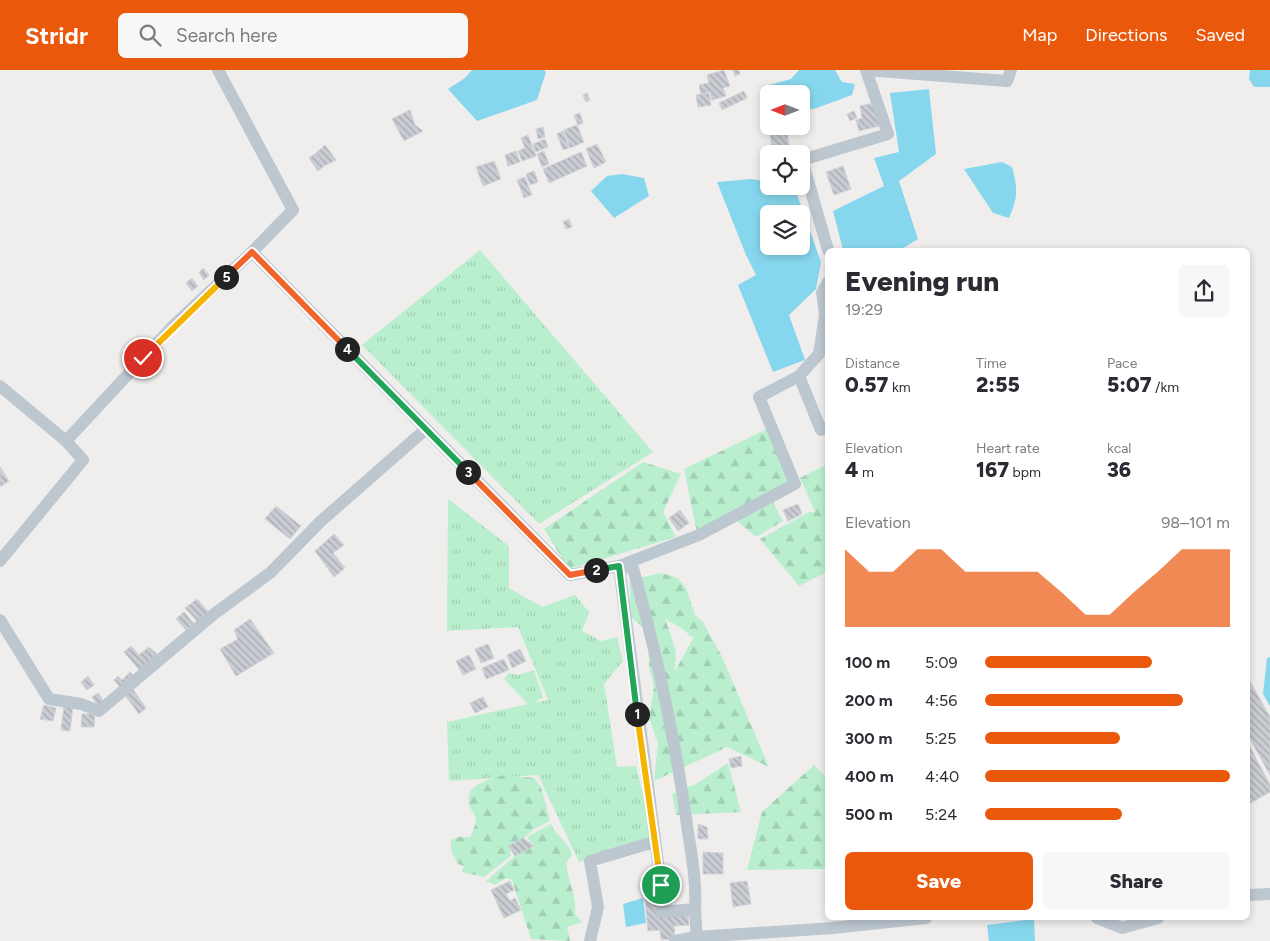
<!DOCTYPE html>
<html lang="en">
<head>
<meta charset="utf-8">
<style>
	:root { --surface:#fff; --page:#f7f7f7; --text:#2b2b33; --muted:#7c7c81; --accent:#ea580c }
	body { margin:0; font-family:Figtree,sans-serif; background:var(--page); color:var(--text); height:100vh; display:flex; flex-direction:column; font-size:19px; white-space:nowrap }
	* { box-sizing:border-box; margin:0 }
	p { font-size:16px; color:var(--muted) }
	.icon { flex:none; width:28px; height:28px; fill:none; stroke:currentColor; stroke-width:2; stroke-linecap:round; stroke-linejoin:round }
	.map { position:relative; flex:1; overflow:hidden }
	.side { position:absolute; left:825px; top:178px; width:425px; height:672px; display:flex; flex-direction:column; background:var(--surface); border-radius:8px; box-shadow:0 2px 8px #0003 }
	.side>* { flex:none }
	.needle { width:32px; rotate:270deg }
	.tools { position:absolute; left:760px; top:15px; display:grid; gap:10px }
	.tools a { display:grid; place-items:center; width:50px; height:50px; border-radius:8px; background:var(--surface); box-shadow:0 2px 8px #0003; font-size:25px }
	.pin { position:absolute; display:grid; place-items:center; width:42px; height:42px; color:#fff; margin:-21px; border:2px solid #fff; border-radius:50%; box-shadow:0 1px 5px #0007 }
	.km { position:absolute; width:25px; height:25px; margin:-12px; border-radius:50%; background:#222; color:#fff; font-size:14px; line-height:25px; text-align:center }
	.round { display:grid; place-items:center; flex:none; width:52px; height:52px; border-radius:8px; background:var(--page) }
	.headline { display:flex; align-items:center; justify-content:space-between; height:85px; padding:0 20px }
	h1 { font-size:28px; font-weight:800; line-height:38px }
	.figures { display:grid; grid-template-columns:repeat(3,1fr); gap:8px; height:85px; padding:5px 20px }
	.figures div { display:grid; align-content:center }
	.figures b { font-size:21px; font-weight:800 }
	.figures small { font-size:14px; font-weight:400 }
	.figures p { font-size:14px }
	.chart { height:140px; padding:10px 20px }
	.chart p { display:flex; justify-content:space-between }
	.chart svg { width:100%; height:90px; margin-top:5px; fill:var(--accent); opacity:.7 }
	.button { display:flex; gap:10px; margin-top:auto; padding:10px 20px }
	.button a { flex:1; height:58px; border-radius:8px; background:var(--accent); color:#fff; font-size:20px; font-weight:800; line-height:58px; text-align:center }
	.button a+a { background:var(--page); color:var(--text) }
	ul { padding:0 20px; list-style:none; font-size:16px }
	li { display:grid; grid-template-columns:80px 60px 1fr; align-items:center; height:38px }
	li i { height:12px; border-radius:6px; background:var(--accent) }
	header { display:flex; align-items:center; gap:30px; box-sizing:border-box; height:70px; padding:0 25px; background:var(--accent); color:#fff }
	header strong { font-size:24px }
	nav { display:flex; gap:28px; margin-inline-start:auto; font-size:18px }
	.search { width:350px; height:45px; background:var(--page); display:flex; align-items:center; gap:12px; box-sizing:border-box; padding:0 18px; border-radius:8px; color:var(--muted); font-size:19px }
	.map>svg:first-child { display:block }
</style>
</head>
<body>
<header>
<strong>Stridr</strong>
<div class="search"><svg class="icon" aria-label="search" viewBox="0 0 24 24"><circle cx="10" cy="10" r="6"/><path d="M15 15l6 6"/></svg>Search here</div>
<nav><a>Map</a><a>Directions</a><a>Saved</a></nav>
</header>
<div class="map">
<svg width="1270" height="871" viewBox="0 0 1270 871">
	<defs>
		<pattern id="grass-tufts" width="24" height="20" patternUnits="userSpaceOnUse" patternTransform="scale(1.25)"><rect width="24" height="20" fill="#b9efce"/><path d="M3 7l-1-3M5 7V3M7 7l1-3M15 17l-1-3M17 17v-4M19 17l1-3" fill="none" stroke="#a0cfb3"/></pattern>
		<pattern id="forest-firs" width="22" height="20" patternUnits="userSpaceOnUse" patternTransform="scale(1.25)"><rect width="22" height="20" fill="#b9efce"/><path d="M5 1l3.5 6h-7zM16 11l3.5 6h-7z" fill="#a0cfb3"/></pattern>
		<pattern id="building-back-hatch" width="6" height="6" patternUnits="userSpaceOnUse" patternTransform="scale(1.25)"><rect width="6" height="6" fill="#c9ccd2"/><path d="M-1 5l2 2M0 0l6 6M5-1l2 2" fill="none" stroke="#a5a8ad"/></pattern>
	</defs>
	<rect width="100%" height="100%" fill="#f0eded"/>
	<!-- grass -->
	<path fill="url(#grass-tufts)" d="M480 180 653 382 539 454 362 275Z
		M448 429 509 476V518L542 537 575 525 589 542 582 561 601 571 617 567 623 591 604 614 617 697 636 696 654 772 579 792 538 705 449 711 447 652 528 634 504 609 509 603 518 605 534 600 543 627 534 633 548 630 518 557 447 561Z"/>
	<!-- forest -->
	<path fill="url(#forest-firs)" fill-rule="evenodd" d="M769 358 792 411 697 463 684 399Z
		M643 392 681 404 663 442 676 467 569 499 544 459Z
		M827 394V502L799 516 760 469 809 442H815L800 408Z
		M773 432 783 451 756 467 737 451Z
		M661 503 678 508 686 518 695 545 703 552 722 587 769 697 727 677 654 711 658 673 649 648 654 617 649 597 648 571 645 559 630 546V510ZM665 548C671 554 678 555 684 560 688 563 688 566 694 567L675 601 676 581Z
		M728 693 741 742 676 745 672 724 696 714Z
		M814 695 827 708V799L747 800 762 742Z
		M504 705 534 708 541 717 550 751 534 759 524 768 533 779 534 776 527 767 551 754C556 767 569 771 572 785L566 793C568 811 577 826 575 844L582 852 567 857 570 871 531 869 512 810 506 808 495 815 486 811 515 786 509 777 511 786 484 807 462 802 464 796 458 794 451 780V770L459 767H471C471 761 475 758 476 752 477 745 470 740 469 734 464 714 491 709 504 705Z"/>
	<!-- water -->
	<path fill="#86d7ed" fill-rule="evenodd" d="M472 0H544L546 2 537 30 477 51 448 19 465 8Z
		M799 0H835L842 12 855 14 852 25 814 39H805L801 42V24H769V27L768 26 769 15 791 9Z
		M1250 0H1270V17H1254L1249 9Z
		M929 19 936 84 899 111 918 169 900 180H843L833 141 884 116 874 88 899 82 890 23Z
		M1002 92 1012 97C1018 119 1018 127 1009 148L993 143 964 99Z
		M622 104 644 108 649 126 614 148 591 121 607 106Z
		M752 109 769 112V116H794L821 192 816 219 789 245 805 290 773 302 738 215 756 205 746 185 717 112ZM769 144H801V176H769Z
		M1270 587V636L1263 624 1267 588Z
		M643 828 646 853 626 857 623 834Z
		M1034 849 1035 871H989L987 855Z"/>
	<!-- building -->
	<path fill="url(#building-back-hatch)" stroke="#d1d3d9" d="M724 0 730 16 723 18 726 26 712 30 710 22 701 24 699 15 709 13 707 5Z
		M733 0H739L740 4 735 6Z
		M744 21 747 28 722 40 719 33Z
		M587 23 590 30 586 32 583 25Z
		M709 23 711 35 698 37 696 25Z
		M873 33 879 56 859 61 856 50 862 48 860 36Z
		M410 40 415 55 423 61 404 71 392 49Z
		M854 41 857 48 850 51 847 44Z
		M580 43 583 53 578 55 574 45Z
		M577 55 584 72 570 78 564 60Z
		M786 56 789 75 772 78 769 57Z
		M543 57 545 67 538 69 536 59Z
		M563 61 569 78 563 80 557 64Z
		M528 65 536 86 522 91 518 81 525 78 521 68Z
		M545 69 548 77 536 82 533 74Z
		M597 74 606 92 594 98 586 79Z
		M325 75 336 90 324 96 316 83Z
		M516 81 520 92 508 96 505 85Z
		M544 81 549 94 542 97 537 84Z
		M581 82 587 96 549 113 543 99Z
		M316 83 324 96 318 101 309 88Z
		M494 91 501 109 483 116 476 97Z
		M843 96 851 119 834 125 826 102Z
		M534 101 538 112 530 115 526 104Z
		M525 107 532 125 524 128 517 110Z
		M569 149 572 157 566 159 563 152Z
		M203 198 209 205 204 210 199 203Z
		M192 208 198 216 192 221 186 213Z
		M0 397 9 411 0 417Z
		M798 434 802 444 788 451 783 440Z
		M276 436 301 456 290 469 265 449Z
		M680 440 689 453 678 461 669 448Z
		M334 464 344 475 333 483 345 498 334 507 315 481Z
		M197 529 210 544 199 553 185 538Z
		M184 542 194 554 186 560 176 549Z
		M250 549 274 583 236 606 220 579 238 569 234 560Z
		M488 574 494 588 481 593 475 579Z
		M131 576 139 585 149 577 158 585 140 601 124 582Z
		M520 579 526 591 512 598 507 585Z
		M469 585 476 599 463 605 456 591Z
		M504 589 509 600 486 609 482 598Z
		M130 602 135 607 121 618 114 610 118 606 122 610Z
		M88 606 94 615 87 620 81 612Z
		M1248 608 1270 647V705L1248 665Z
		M132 618 146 638 139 644 124 624Z
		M98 623 104 632 98 636 92 627Z
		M483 627 488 637 475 643 470 633Z
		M44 635 56 638 53 651 40 649Z
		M64 635 73 637 70 661 61 660Z
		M82 644H95L94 657H81Z
		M1249 675 1270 715V722L1249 734Z
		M741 686 742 696 731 698 729 689Z
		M698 754 707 757 708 769H698Z
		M523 768 534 776 515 786 508 776Z
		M703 782 723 783V804H703Z
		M510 811 514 820 506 824 510 831 515 828 521 840 504 848 491 820Z
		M747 811 751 834 733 837 730 813Z
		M658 817 660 845 688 842 689 855 674 856 675 869 661 870 660 860 648 861 644 818Z"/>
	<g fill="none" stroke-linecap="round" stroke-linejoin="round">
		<!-- minor -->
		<path stroke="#bdc7d0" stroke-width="12" d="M218 0 293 140 252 182 570 505 619 496 661 815 662 842 695 839 697 871
			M828 180 802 90 888 64 866 0 1007 11 1011 0
			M799 306 819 284 825 245 822 222 828 212
			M0 316 66 371 172 257 252 182
			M0 491 83 390 66 371
			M619 496 699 465 795 414 759 327 799 306 821 360 828 357
			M619 496 633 498C656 580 674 664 686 748 690 778 697 809 695 839
			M0 550 49 629 81 634 99 641 214 544 270 503 321 451 426 359
			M1248 825 1270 824
			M1097 848 1122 858 1158 848
			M590 871 598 837 590 791 654 772
			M675 871 696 867 833 858 926 848"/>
	</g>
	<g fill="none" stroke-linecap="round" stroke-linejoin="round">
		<!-- split-1 casing -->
		<g stroke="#fff" stroke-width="10">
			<path id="split-1" d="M637 644 661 815"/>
		</g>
		<!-- split-2 casing -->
		<g stroke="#fff" stroke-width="10">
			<path id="split-2" d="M596 500 619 496 637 644"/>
		</g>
		<!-- split-3 casing -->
		<g stroke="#fff" stroke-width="10">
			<path id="split-3" d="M468 402 570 505 596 500"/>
		</g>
		<!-- split-4 casing -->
		<g stroke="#fff" stroke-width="10">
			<path id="split-4" d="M347 279 468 402"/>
		</g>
		<!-- split-5 casing -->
		<g stroke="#fff" stroke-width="10">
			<path id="split-5" d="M226 207 252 182 347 279"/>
		</g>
		<!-- split-6 casing -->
		<g stroke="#fff" stroke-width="10">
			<path id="split-6" d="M143 288 226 207"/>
		</g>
		<!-- split-1 -->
		<use href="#split-1" stroke="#f5b400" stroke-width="6"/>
		<!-- split-2 -->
		<use href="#split-2" stroke="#22a559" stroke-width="6"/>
		<!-- split-3 -->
		<use href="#split-3" stroke="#f0652b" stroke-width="6"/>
		<!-- split-4 -->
		<use href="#split-4" stroke="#22a559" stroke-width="6"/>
		<!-- split-5 -->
		<use href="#split-5" stroke="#f0652b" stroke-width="6"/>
		<!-- split-6 -->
		<use href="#split-6" stroke="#f5b400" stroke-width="6"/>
	</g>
</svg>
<div class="tools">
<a><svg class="needle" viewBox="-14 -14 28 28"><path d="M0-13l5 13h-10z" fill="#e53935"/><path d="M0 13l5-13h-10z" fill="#7c7c81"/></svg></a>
<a><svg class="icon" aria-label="locate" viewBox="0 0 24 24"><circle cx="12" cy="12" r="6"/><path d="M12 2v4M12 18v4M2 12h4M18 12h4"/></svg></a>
<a><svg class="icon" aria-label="layers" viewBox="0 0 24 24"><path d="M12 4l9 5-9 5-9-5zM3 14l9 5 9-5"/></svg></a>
</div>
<div class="pin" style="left:661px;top:815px;background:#1e9e55"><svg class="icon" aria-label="arrive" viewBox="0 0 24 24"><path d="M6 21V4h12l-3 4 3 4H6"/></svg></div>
<div class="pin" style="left:143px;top:288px;background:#d93025"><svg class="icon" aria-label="check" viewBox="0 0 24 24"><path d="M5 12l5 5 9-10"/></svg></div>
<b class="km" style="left:637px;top:644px">1</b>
<b class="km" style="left:596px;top:500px">2</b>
<b class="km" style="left:468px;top:402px">3</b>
<b class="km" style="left:347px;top:279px">4</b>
<b class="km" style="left:226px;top:207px">5</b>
<section class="side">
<div class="headline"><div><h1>Evening run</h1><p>19:29</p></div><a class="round"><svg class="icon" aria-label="share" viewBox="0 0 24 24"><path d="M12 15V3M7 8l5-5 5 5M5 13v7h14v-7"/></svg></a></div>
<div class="figures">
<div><p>Distance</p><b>0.57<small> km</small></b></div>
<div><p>Time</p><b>2:55</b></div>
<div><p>Pace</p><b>5:07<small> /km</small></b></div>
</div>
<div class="figures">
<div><p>Elevation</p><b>4<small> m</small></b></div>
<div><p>Heart rate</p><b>167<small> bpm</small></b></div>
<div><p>kcal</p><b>36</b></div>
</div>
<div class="chart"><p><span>Elevation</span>98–101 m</p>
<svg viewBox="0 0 160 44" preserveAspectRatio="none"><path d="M0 44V6L10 17L20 17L30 6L40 6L50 17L60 17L70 17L80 17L90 27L100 38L110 38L120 27L130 17L140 6L150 6L160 6V44z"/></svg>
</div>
<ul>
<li><b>100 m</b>5:09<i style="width:68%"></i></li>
<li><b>200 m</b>4:56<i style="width:81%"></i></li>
<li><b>300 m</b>5:25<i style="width:55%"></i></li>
<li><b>400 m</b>4:40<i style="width:100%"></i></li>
<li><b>500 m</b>5:24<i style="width:56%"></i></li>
</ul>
<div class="button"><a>Save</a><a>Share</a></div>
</section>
</div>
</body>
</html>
